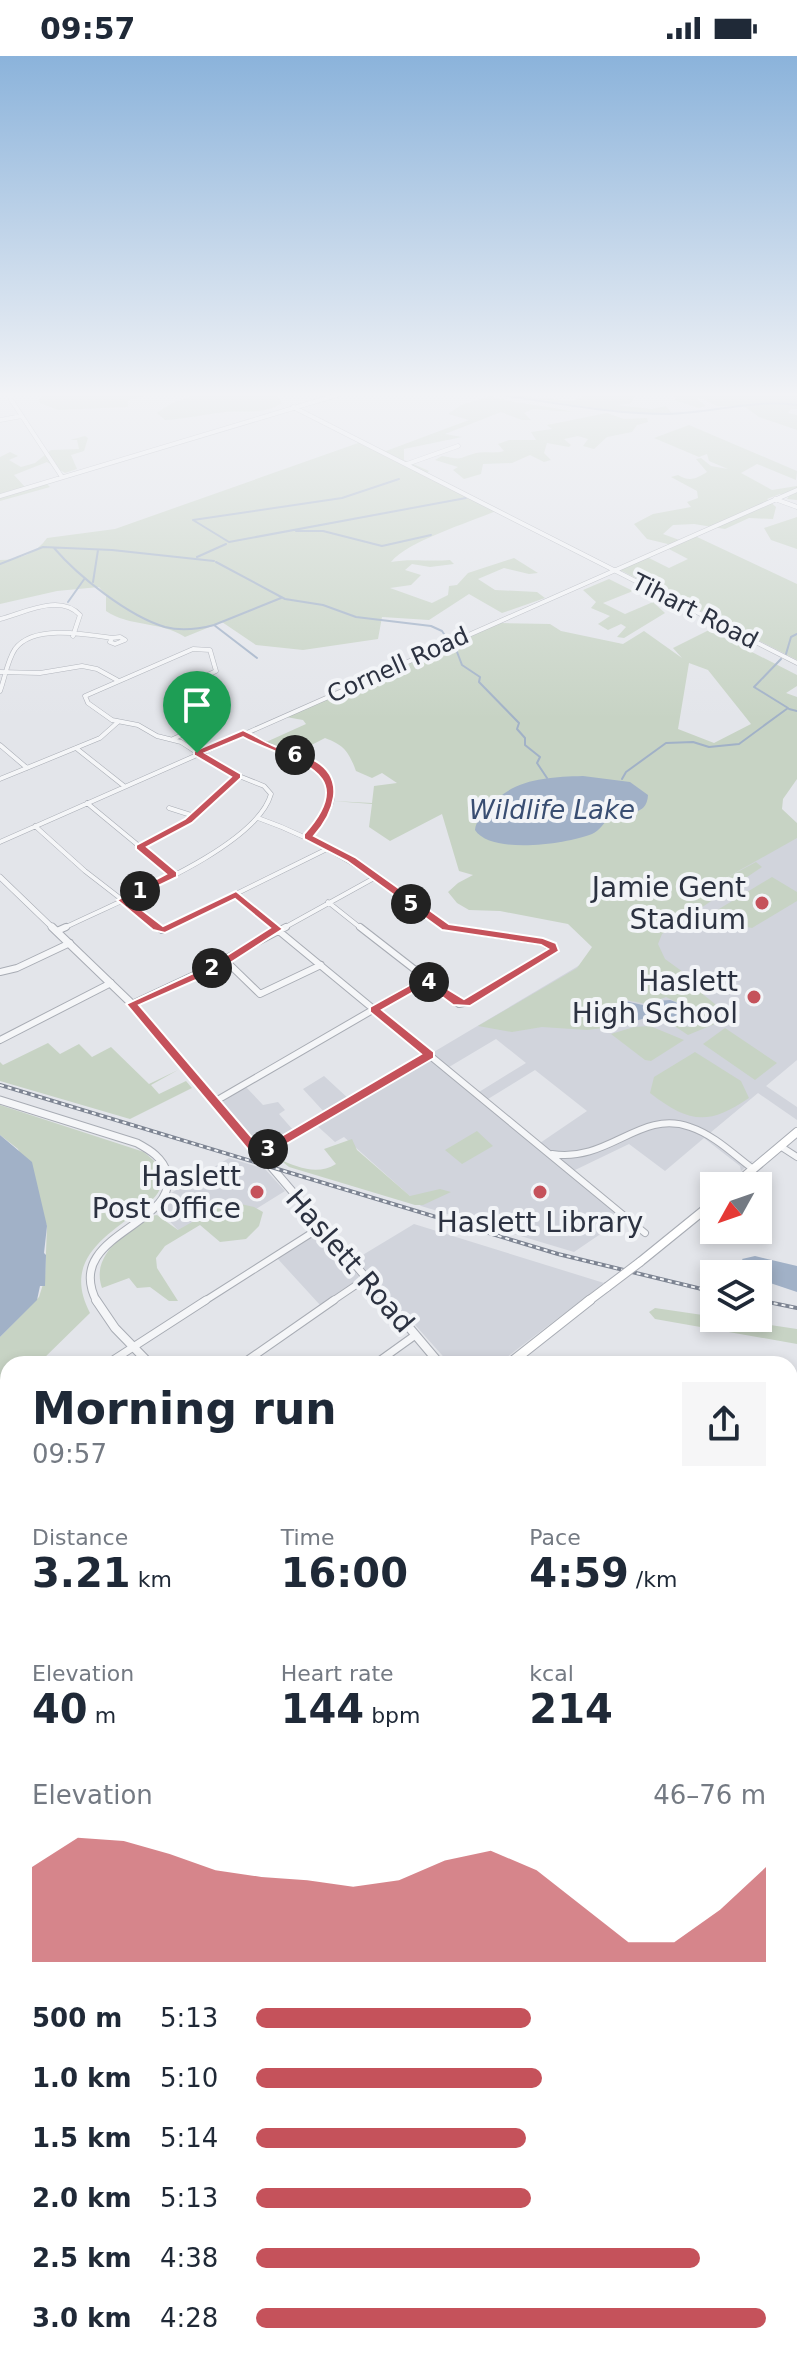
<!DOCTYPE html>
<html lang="en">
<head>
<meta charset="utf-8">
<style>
	:root { --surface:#fff; --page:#f6f6f7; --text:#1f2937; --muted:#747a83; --accent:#c5525b }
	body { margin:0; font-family:"DejaVu Sans",sans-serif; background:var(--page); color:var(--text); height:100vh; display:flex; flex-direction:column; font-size:30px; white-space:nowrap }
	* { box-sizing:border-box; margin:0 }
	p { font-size:26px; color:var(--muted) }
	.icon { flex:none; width:44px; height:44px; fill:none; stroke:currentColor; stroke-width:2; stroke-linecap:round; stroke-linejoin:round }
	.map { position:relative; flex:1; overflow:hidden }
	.sheet { position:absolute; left:0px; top:1300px; width:798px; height:1010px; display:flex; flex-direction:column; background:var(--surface); border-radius:24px 24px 0 0; box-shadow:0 4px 12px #0003 }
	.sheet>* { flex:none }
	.needle { width:52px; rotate:230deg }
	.fabs { position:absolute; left:700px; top:1116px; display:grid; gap:16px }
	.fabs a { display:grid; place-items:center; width:72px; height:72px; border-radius:0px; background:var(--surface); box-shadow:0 4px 12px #0003; font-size:40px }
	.pin { position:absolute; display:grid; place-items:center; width:68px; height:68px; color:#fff; margin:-82px -34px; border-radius:50% 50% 50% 0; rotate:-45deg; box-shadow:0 0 8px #0007 }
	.pin .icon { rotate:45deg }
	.km { position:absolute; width:40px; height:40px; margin:-20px; border-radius:50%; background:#222; color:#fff; font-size:22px; line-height:40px; text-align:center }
	.round { display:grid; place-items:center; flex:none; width:84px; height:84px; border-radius:0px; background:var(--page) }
	.summary { display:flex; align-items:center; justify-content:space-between; height:136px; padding:0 32px }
	h1 { font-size:44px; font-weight:600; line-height:60px }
	.figures { display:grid; grid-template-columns:repeat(3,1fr); gap:12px; height:136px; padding:8px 32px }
	.figures div { display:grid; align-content:center }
	.figures b { font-size:40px; font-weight:600 }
	.figures small { font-size:22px; font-weight:400 }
	.figures p { font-size:22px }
	.chart { height:224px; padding:16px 32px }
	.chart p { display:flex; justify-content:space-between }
	.chart svg { width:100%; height:144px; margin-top:8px; fill:var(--accent); opacity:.7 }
	ul { padding:0 32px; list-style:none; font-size:26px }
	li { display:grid; grid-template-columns:128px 96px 1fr; align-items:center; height:60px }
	li i { height:20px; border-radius:10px; background:var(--accent) }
	.status { display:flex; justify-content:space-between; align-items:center; height:56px; padding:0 40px; background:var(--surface); direction:ltr }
	.status svg { height:22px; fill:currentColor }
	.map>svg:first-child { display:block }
</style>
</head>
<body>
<div class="status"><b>09:57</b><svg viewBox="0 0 49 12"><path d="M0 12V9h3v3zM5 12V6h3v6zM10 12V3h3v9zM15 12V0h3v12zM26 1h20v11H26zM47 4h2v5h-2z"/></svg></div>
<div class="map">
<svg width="797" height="2309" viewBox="0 0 797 2309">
	<rect width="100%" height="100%" fill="#e3e5ea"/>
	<!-- built -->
	<path fill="#d1d4dc" d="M797 780V1004L766 1030 797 1051V1064L758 1037 710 1077 747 1106 753 1105 741 1115 740 1110 704 1082 665 1115 629 1088 573 1115 540 1087 587 1055 535 1014 488 1043 479 1036 526 1007 496 983 449 1011 432 997Z
		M431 1003 624 1162 574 1196 421 1150 344 1081 335 1086 314 1067 426 1004Z
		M324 1020 350 1044 325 1057 303 1033Z
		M245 1030 263 1049 278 1046 285 1054 279 1058 294 1075 259 1093 220 1048Z
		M229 1102 265 1113 285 1135 216 1178 200 1162 179 1175 158 1153 168 1139Z
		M414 1168 604 1227 498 1308H450L356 1203Z
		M320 1175 360 1222 320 1249 277 1202Z"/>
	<!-- green -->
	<path fill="#c7d3c4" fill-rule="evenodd" d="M42 339H149L128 344V351L58 354 40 347 38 344Z
		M195 339H276L282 347C264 359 245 354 225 356 204 358 186 363 165 364L157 357 172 347Z
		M510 339 572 345 587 339H636L630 348 615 349 652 353 666 350 673 359 628 357Z
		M677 339H797V353H791L788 357 797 359V374L759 361 744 350H717L701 342H696L706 350 699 352 674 344Z
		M491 340C516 349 545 348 572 356L533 353 524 357 531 364H522L501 356 445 378 462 381 404 393V404L429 415 426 418 496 455C468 467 408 485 391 506 411 502 428 506 450 504L454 508 430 511 412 508 405 514 421 519 411 529 390 532 432 547 448 539 449 530 457 529 468 517 514 502 538 517 529 518 504 512 478 523 495 534 537 536 545 542 502 557 469 538 429 564 382 561 378 583 303 594 256 589 222 566 185 581C161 565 129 571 106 555V539L99 531 57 535 0 548V504C19 504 37 497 47 482L115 473 361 386 386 395 469 364 448 358 461 349Z
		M607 357 624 363 647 362 648 366 637 369 632 376 607 381 594 393 583 390 588 383 578 380 564 383 571 389 569 391 547 387 544 397 551 404 544 406 530 399 512 407 483 408 481 418 464 423 453 414 458 411 435 404 442 400C464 404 456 403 476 397 485 395 494 398 504 395L498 388 509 384H536L531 376 552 373 547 369Z
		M689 369 797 415 796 424 757 408 741 417 772 434 797 430V444L787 443 789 440 780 438 767 443 776 451 773 463 749 462 725 473 694 468 673 469 663 478 682 485 695 480 797 528V604L620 514 647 501 669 512 688 503 667 492 672 489 647 483 634 468 653 458 691 451 687 446 698 442 697 435 671 421 678 419C689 426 696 423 707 416L696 403 701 402 711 410 728 413 709 405 707 398 699 401 654 382Z
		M85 380 88 382 84 395 71 399 77 413 65 417 47 406 14 419 25 431 47 428 50 431 0 445V401L10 396 18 400 9 404 21 411 35 407 51 394 79 393 77 384H70Z
		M797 461V493L771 484 764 472Z
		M609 523 633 535 603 547 625 558 653 546 665 557 624 582 617 581 626 571 621 568 608 574 598 568 610 560 591 552 596 546 583 534Z
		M500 567 550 568 561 575 623 588 644 575 682 602 673 592 709 574 797 619V630L786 637 797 641V723L783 743 782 753 797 767V782L719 826 756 806 762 811 662 878 658 888 665 903 683 916V922L715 948 720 957 717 967 688 979 667 965 670 963 688 971 701 964 700 958 666 941 647 948 625 944 583 963 588 970H621L587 974 542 971 512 976 478 970 577 912 592 891 568 868 500 855 469 854 457 847 448 836 458 827 473 819 459 815 442 758 390 785 369 771 372 748 333 745 372 747 374 730 397 727 382 717 372 722 356 715C349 696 344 689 325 682L294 698 264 687 306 668 303 664 286 661ZM689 607 708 614 751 668 714 687 678 673Z
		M772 821 797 836V845L752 872 732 868 714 856Z
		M650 970 684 984 651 1005 645 1004 611 978 634 971Z
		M725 972 777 1007 755 1024 703 988Z
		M48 987 60 998 79 988 92 1001 111 991 149 1028 178 1014 151 1029 159 1038 186 1025 192 1032 130 1063 0 1025V1006L3 1009Z
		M695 996 741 1025 749 1042C708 1070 689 1067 650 1037L654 1021Z
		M0 1049 144 1096 161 1111C161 1117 163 1125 161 1130 159 1139 148 1148 141 1153 103 1182 63 1205 90 1257L38 1308H8V1333L0 1340V1281L39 1241 45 1222 47 1170 18 1093 0 1079Z
		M477 1075 493 1090 462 1108 445 1094Z
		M352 1083 357 1094 410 1140 440 1133 451 1136 423 1149H415L289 1111 279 1103C297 1111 317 1120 336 1108L324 1093Z
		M236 1147 254 1151 263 1156 259 1170 246 1183 220 1186 200 1169 165 1190 156 1202 157 1212 178 1245H169L150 1231 137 1232 129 1222 102 1232C90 1198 127 1176 151 1160L157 1159 178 1174 217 1152Z
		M655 1252 797 1273V1288L655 1263 649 1256Z
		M797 1370V1631L790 1624V1371Z"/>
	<!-- water -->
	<path fill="#a1b1c7" d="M583 720 630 726 648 739C647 761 626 755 611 762 603 766 600 775 592 778 567 788 491 799 475 774 476 764 482 762 487 754 510 723 546 721 583 720Z
		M670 944 689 951 698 960 697 969 683 968 661 957 626 968 586 967 587 962 604 957 625 945 647 950 656 945Z
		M0 1079 32 1106 47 1170 44 1197 46 1199 45 1230H40L37 1244 0 1281Z
		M755 1200 797 1210V1236L758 1223V1218H751L742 1203Z"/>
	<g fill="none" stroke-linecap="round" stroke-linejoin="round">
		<!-- stream-far1 -->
		<path stroke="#a1b1c7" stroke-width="2" d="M506 340C559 347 613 358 667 358 711 357 753 343 797 349
			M399 423 342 442 193 464 229 486 466 442
			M296 475H323L382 490 431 479
			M54 492C78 520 128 560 165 571 180 575 199 573 214 569
			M197 501 226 488
			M216 506 285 543 323 549 356 561 431 570 442 575 448 584
			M0 508 43 491 112 494 214 505
			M93 526 98 494
			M68 546 85 522
			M454 588 462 609 480 621 479 626 519 667 517 673 525 682V689L540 701 537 707 547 722
			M786 598 791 581 797 578
			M257 602 214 569 281 542
			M789 653 797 655
			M622 723 626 716 666 687 693 686 709 691 739 688 788 652 754 631 781 603"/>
		<!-- stream -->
		<path stroke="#a1b1c7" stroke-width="3" d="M790 1788 797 1789
			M0 2303 8 2273"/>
		<!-- minor-far3 casing -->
		<g stroke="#a8acb4" stroke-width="5">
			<path id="minor-far3" d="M8 339 62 421
				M293 351 797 607
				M0 364 22 360
				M407 408 458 390
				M0 440 337 339
				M775 443 797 451
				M0 563C24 557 60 537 80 559L73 580
				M120 581 125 584 115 588 110 586 112 582Z
				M0 616 40 617 82 610 97 613 117 624
				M0 635C5 622 7 605 15 593 33 568 86 578 112 582
				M243 677C286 702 377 714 307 781
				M0 689 27 712
				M76 692 124 730
				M0 723 100 682 118 666
				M87 747 173 818
				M169 752 194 760
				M258 762C330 787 384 827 446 871L457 873
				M35 770 85 815 160 873
				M0 786 797 434
				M140 791 188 765 237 720
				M236 839 277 873
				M328 846 362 873
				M62 873C113 847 256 793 271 738L264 730 224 714 181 686 157 680 138 669 112 664 88 647 85 640 193 593 210 594 216 615 187 629 180 637 184 650 206 668 173 683
				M165 873 329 792
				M282 873 376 821"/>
		</g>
		<!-- minor-far2 casing -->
		<g stroke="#a8acb4" stroke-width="8">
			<path id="minor-far2" d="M158 871 162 874 169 871
				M274 871 645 1177
				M360 871 459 948 468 946 554 894 543 886 446 871
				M57 875 66 871
				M226 905 260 938 321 909
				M0 916 17 912 70 887
				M132 948 194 919 286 871
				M0 984 111 927
				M214 1046 426 923
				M780 1090 797 1101
				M552 1098C609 1107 640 1053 690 1071 714 1079 733 1098 753 1113
				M259 1099 430 999
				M203 1246 321 1171
				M331 1246 365 1223"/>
		</g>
		<!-- minor-far1 casing -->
		<g stroke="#a8acb4" stroke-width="9">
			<path id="minor-far1" d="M107 1308 206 1244
				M242 1308 334 1244
				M375 1308 414 1280
				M0 1379 8 1374
				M0 1477 8 1487
				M0 1581 8 1575"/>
		</g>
		<!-- minor casing -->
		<g stroke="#a8acb4" stroke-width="11">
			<path id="minor" d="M0 1827 8 1840
				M790 1864 797 1870
				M0 1910 8 1904
				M790 1926 797 1918
				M0 2021 8 2014
				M790 2120 797 2112
				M0 2140 8 2133
				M629 2302 634 2309
				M215 2309 222 2302
				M400 2309 404 2302
				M619 2309 625 2302"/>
		</g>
		<!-- tertiary-far3 casing -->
		<g stroke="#a8acb4" stroke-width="6">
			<path id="tertiary-far3" d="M0 821 54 873"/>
		</g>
		<!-- tertiary-far2 casing -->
		<g stroke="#a8acb4" stroke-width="9">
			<path id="tertiary-far2" d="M52 871 132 948 387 1246
				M0 1044 137 1087C150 1094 163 1102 167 1117 180 1170 61 1178 97 1246"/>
		</g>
		<!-- tertiary-far1 casing -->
		<g stroke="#a8acb4" stroke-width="10">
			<path id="tertiary-far1" d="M96 1244 115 1272 150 1308
				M386 1244 440 1308"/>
		</g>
		<!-- tertiary casing -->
		<g stroke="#a8acb4" stroke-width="12">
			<path id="tertiary" d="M0 1983 8 1996
				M186 2302 190 2309"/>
		</g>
		<!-- secondary-far1 casing -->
		<g stroke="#a8acb4" stroke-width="10">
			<path id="secondary-far1" d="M733 1130 797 1076
				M640 1206 714 1146
				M587 1246 607 1231"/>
		</g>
		<!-- secondary casing -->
		<g stroke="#a8acb4" stroke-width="11">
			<path id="secondary" d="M509 1308 590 1244
				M790 1633 797 1639
				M0 1696 8 1690"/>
		</g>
		<!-- minor-far3 -->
		<use href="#minor-far3" stroke="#f5f6f8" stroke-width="4"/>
		<!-- minor-far2 -->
		<use href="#minor-far2" stroke="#f5f6f8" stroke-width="6"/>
		<!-- minor-far1 -->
		<use href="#minor-far1" stroke="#f5f6f8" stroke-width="7"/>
		<!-- minor -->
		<use href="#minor" stroke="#f5f6f8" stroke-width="9"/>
		<!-- tertiary-far3 -->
		<use href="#tertiary-far3" stroke="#f5f6f8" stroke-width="5"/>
		<!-- tertiary-far2 -->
		<use href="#tertiary-far2" stroke="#f5f6f8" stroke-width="7"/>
		<!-- tertiary-far1 -->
		<use href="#tertiary-far1" stroke="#f5f6f8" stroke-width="8"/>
		<!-- tertiary -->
		<use href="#tertiary" stroke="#f5f6f8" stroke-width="10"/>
		<!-- secondary-far1 -->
		<use href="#secondary-far1" stroke="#fff" stroke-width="8"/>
		<!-- secondary -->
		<use href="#secondary" stroke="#fff" stroke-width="9"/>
		<!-- rail casing -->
		<g stroke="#7d8492" stroke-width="4">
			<path id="rail" d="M0 1029 558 1198 714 1236
				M758 1244 797 1252"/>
		</g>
		<!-- rail -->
		<use href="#rail" stroke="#f2f4f7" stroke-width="2" stroke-dasharray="4" stroke-linecap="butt"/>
		<!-- secondary-bridge casing -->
		<g stroke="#a8acb4" stroke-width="10" stroke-linecap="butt">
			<path id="secondary-bridge" d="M607 1231 640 1206"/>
		</g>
		<!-- secondary-bridge -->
		<use href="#secondary-bridge" stroke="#fff" stroke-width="8"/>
	</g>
	<!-- sky -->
	<linearGradient id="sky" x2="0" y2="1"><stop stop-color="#8bb3db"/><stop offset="0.51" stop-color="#f2f3f6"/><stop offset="1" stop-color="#f2f3f6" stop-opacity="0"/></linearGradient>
	<rect width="797" height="663" fill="url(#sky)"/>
	<!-- route -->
	<path fill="#c5525b" stroke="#fff" stroke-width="2" fill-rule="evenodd" d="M243 674C253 678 262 685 272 689 285 695 301 697 314 704 348 723 333 758 314 780L355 801 449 868 543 882 556 887 559 895 470 950 453 949 426 929 382 954 434 996V1002L259 1104 255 1102 126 948 213 908 270 872 235 843 165 877 153 874 117 844 166 818 136 793V789L185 763 231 721 194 699V695ZM243 681C288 706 364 712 304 778V783L347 805 442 874 541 889 548 893 464 943 426 920 370 951V956L421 998 261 1092 139 949 221 913 283 873 236 835 163 870 129 844 177 821V816L147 791 192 767 241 722V718L205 697Z"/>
	<!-- markers -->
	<g fill="#c5525b" stroke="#f2f4f7" stroke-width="3">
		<circle cx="762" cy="847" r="8"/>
		<circle cx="754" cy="941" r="8"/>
		<circle cx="257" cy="1136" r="8"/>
		<circle cx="540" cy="1136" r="8"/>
	</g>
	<g text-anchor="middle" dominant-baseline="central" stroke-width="8" stroke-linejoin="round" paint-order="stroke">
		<!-- far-street labels -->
		<g font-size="24" fill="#2c3241" stroke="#f2f4f7">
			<text transform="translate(695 555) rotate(27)">Tihart Road</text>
			<text transform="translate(398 609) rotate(-24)">Cornell Road</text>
		</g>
		<!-- far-water labels -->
		<g font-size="26" font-style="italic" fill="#394e72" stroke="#f2f4f7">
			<text x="552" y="754">Wildlife Lake</text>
		</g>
		<!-- poi labels -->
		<g font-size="28" fill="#2c3241" stroke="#f2f4f7" text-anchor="end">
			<text x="746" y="831">Jamie Gent<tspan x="746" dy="32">Stadium</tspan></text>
			<text x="738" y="925">Haslett<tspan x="738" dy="32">High School</tspan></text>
			<text x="241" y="1120">Haslett<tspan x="241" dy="32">Post Office</tspan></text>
			<text x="540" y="1166" text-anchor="middle">Haslett Library</text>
		</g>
		<!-- street labels -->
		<g font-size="28" fill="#2c3241" stroke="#f2f4f7">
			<text transform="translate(350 1205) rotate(49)">Haslett Road</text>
		</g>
	</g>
</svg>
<div class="fabs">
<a><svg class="needle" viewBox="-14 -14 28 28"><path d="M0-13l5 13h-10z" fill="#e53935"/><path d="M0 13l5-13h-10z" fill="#747a83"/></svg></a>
<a><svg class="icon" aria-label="layers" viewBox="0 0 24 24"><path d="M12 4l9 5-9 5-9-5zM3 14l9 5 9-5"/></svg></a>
</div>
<div class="pin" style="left:197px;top:697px;background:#1e9e55"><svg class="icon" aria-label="arrive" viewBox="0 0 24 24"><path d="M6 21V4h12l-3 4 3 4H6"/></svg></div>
<b class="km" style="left:140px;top:835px">1</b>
<b class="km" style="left:212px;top:912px">2</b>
<b class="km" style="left:268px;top:1093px">3</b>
<b class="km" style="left:429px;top:926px">4</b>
<b class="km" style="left:411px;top:848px">5</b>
<b class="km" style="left:295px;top:699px">6</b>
<section class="sheet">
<div class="summary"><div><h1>Morning run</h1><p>09:57</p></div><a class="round"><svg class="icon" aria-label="share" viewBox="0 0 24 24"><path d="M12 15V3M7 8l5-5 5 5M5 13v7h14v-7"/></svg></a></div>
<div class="figures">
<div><p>Distance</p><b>3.21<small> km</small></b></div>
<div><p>Time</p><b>16:00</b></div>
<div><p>Pace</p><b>4:59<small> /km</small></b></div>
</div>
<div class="figures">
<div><p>Elevation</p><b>40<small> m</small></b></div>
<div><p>Heart rate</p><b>144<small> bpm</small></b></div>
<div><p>kcal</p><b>214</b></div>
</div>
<div class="chart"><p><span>Elevation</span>46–76 m</p>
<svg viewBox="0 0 160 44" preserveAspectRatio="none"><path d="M0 44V15L10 6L20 7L30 11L40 16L50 18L60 19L70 21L80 19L90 13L100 10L110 16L120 27L130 38L140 38L150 28L160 15V44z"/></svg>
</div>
<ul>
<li><b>500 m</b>5:13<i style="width:54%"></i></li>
<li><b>1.0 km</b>5:10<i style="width:56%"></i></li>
<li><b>1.5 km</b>5:14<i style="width:53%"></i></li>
<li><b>2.0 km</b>5:13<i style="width:54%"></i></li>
<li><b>2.5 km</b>4:38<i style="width:87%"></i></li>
<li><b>3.0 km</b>4:28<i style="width:100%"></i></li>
</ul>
</section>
</div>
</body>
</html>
